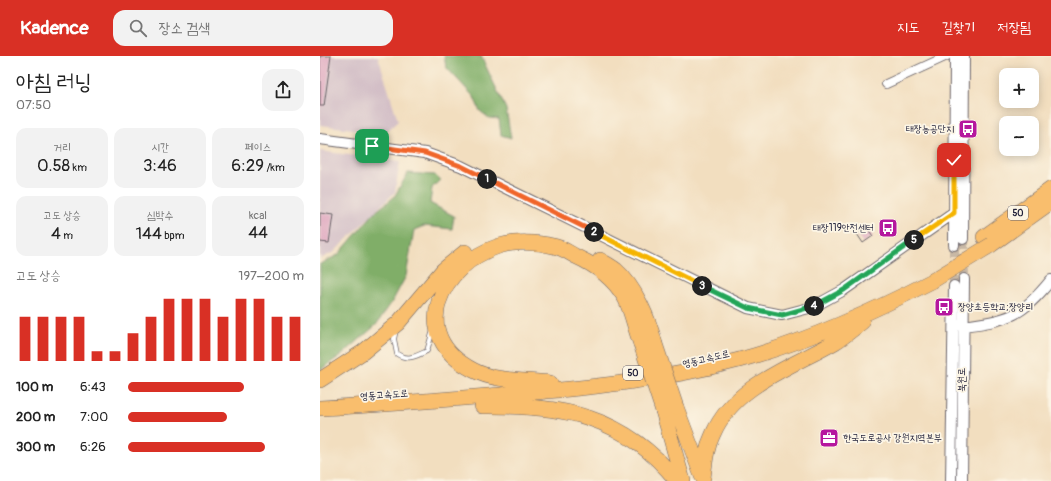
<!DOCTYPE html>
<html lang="ko">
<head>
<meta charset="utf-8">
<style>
	:root { --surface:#fff; --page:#f2f2f2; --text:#222; --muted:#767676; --accent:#d93025 }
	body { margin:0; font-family:Pangolin,"Poor Story",sans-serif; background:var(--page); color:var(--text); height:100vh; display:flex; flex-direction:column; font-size:15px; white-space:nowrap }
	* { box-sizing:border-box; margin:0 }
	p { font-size:13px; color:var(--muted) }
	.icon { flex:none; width:22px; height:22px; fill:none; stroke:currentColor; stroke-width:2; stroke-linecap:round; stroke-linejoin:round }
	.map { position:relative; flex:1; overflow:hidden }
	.side { display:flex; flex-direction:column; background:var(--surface); width:320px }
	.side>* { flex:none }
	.controls { position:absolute; left:679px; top:12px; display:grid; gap:8px }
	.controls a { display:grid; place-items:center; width:40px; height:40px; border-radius:8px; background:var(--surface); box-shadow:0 2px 10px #0003; font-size:20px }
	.pin { position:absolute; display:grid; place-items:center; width:34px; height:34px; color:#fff; margin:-17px; border-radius:8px; box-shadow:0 2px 6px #0006 }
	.km { position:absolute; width:20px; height:20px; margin:-10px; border-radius:50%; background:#222; color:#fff; font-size:11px; line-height:20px; text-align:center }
	.round { display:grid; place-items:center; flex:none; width:42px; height:42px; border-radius:12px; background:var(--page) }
	.headline { display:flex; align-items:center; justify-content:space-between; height:68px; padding:0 16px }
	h1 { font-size:22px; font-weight:600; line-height:30px }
	.stats { display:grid; grid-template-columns:repeat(3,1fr); gap:6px; height:68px; padding:4px 16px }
	.stats div { display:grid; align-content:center; border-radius:10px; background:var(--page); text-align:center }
	.stats b { font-size:17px; font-weight:600 }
	.stats small { font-size:11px; font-weight:400 }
	.stats p { font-size:11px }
	.chart { height:112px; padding:8px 16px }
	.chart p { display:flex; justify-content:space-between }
	.chart svg { width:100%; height:72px; margin-top:4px; stroke:var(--accent); stroke-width:6 }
	ul { padding:0 16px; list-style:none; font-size:13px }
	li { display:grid; grid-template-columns:64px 48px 1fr; align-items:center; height:30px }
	li i { height:10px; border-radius:5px; background:var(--accent) }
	header { display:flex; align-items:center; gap:24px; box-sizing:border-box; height:56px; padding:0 20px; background:var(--accent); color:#fff }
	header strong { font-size:19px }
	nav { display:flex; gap:22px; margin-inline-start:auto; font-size:14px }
	.search { width:280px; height:36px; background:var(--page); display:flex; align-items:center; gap:10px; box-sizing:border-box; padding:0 14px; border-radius:12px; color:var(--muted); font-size:15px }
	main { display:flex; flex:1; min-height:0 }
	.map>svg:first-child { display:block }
</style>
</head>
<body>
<header>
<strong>Kadence</strong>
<div class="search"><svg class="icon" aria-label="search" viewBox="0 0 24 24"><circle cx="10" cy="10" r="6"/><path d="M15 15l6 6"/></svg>장소 검색</div>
<nav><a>지도</a><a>길찾기</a><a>저장됨</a></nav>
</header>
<main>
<section class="side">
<div class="headline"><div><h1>아침 러닝</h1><p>07:50</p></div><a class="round"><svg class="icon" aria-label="share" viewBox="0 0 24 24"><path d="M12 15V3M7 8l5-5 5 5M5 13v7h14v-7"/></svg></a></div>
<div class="stats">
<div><p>거리</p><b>0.58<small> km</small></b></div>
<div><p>시간</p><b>3:46</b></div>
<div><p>페이스</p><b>6:29<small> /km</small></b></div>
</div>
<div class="stats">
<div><p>고도 상승</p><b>4<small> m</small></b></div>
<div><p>심박수</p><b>144<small> bpm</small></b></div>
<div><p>kcal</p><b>44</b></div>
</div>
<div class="chart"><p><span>고도 상승</span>197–200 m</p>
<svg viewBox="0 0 160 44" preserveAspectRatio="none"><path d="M5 44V17M15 44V17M25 44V17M35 44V17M45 44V38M55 44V38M65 44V27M75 44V17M85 44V6M95 44V6M105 44V6M115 44V17M125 44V6M135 44V6M145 44V17M155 44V17"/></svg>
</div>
<ul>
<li><b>100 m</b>6:43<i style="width:66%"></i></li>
<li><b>200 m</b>7:00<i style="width:56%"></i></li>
<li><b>300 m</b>6:26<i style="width:78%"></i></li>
</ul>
</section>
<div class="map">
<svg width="731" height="425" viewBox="0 0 731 425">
	<rect width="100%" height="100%" fill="#fcf5e5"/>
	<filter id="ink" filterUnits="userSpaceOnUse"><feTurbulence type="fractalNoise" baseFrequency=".025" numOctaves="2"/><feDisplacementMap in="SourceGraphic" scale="8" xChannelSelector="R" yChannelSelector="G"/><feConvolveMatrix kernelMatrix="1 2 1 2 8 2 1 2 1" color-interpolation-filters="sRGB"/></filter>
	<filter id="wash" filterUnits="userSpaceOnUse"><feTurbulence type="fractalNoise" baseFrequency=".012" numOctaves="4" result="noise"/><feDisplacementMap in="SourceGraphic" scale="16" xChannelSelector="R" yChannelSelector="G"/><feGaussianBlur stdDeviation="0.9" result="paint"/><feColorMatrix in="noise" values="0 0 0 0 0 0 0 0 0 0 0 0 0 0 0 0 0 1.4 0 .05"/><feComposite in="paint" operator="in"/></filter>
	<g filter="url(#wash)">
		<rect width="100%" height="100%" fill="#f2debf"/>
		<!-- industrial -->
		<path fill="#d2bdc6" d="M0 0H58L78 65 65 77 0 69Z
			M0 95 80 106 75 136 14 196 0 203Z"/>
		<!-- forest -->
		<path fill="#80ae68" stroke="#516852" d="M124 0H161L186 53 191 82 181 79 179 63 169 62 160 55 154 41 126 11Z
			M88 117 115 119 120 124 112 132 110 147 134 160 132 173 104 170 94 174 86 220 72 246 56 269 23 298 0 314V208L18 199 54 157 74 141Z"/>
		<g id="blocks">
			<!-- building -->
			<path fill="#dda3bd" d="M0 0H11L4 50H0Z
				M0 157 13 159 9 187 0 186Z
				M544 168 553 180 543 187 537 178 539 177 537 174Z"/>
		</g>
	</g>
	<g filter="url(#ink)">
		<use href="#blocks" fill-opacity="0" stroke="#6b6469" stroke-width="1"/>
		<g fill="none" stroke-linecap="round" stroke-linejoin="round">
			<!-- tertiary-tunnel -->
			<path stroke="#c8b8a5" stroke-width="10" stroke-dasharray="10 5" stroke-linecap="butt" d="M643 183 644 223
				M634 230V189"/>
			<!-- service casing -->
			<g stroke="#6b6469" stroke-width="5.5">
				<path id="service" d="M76 274 74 283 77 298C88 305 96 300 107 295L113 274"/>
			</g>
			<!-- minor casing -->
			<g stroke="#6b6469" stroke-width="10">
				<path id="minor" d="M566 28 627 0"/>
			</g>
			<!-- tertiary casing -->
			<g stroke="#6b6469" stroke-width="12">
				<path id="tertiary" d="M0 83 105 97 141 110 428 252 462 259 493 251 524 234 634 157
					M643 183 644 0
					M634 189 635 0
					M637 269 643 270C689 264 701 261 731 224
					M631 425 634 230
					M642 425 644 223"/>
			</g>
			<!-- motorway casing -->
			<g stroke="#6b6469" stroke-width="16">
				<path id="motorway" d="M664 181 731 133
					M671 189 731 146
					M280 204C285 207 291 210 296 214 315 230 329 264 335 288
					M0 324 43 296 78 267 123 214 145 196
					M230 327C206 324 175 326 153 314 86 279 120 209 179 190 195 185 217 186 233 190 241 191 248 196 255 200 275 209 294 223 305 242 311 253 316 276 321 288
					M162 350C243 349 304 359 357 425
					M356 351 382 420
					M0 352C60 349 120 344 180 339 260 333 341 325 419 304 486 286 550 257 612 225
					M343 355 363 425
					M383 422C385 407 386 392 393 378 414 329 472 311 515 286 524 281 533 273 542 266"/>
			</g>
			<!-- service -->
			<use href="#service" stroke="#fff" stroke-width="4"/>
			<!-- minor -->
			<use href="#minor" stroke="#fff" stroke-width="8"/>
			<!-- tertiary -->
			<use href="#tertiary" stroke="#fff" stroke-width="10"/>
			<!-- motorway -->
			<use href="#motorway" stroke="#f9be6d" stroke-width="15"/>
			<!-- motorway-bridge casing -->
			<g stroke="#6b6469" stroke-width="16" stroke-linecap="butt">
				<path id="motorway-bridge" d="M612 225 671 189
					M321 288 343 355
					M335 288 356 351"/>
			</g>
			<!-- motorway-bridge -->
			<use href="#motorway-bridge" stroke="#f9be6d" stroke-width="15"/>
		</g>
	</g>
	<g fill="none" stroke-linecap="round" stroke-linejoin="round" filter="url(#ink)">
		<!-- split-1 casing -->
		<g stroke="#fff" stroke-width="8">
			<path id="split-1" d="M52 90 105 97 141 110 167 123"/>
		</g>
		<!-- split-2 casing -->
		<g stroke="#fff" stroke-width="8">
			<path id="split-2" d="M167 123 274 176"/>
		</g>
		<!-- split-3 casing -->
		<g stroke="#fff" stroke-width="8">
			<path id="split-3" d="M274 176 382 230"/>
		</g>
		<!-- split-4 casing -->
		<g stroke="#fff" stroke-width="8">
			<path id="split-4" d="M382 230 428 252 462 259 494 250"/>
		</g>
		<!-- split-5 casing -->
		<g stroke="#fff" stroke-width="8">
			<path id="split-5" d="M494 250 524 234 594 184"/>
		</g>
		<!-- split-6 casing -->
		<g stroke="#fff" stroke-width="8">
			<path id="split-6" d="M594 184 634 157V104"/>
		</g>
		<!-- split-1 -->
		<use href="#split-1" stroke="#f0652b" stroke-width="5"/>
		<!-- split-2 -->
		<use href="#split-2" stroke="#f0652b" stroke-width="5"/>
		<!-- split-3 -->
		<use href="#split-3" stroke="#f5b400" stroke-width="5"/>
		<!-- split-4 -->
		<use href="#split-4" stroke="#22a559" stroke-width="5"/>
		<!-- split-5 -->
		<use href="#split-5" stroke="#22a559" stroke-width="5"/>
		<!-- split-6 -->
		<use href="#split-6" stroke="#f5b400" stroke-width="5"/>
	</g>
	<!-- icons -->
	<defs>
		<g id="bus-square" transform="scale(1)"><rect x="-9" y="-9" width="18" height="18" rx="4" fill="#b5179e" stroke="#fcf5e5"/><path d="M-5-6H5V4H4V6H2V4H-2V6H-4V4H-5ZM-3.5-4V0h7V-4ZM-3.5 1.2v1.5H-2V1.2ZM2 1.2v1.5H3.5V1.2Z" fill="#fff"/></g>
		<g id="office-square" transform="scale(1)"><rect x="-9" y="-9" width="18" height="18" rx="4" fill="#b5179e" stroke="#fcf5e5"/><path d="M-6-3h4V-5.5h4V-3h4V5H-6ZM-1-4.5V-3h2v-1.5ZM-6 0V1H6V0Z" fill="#fff"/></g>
	</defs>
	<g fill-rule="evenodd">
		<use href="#bus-square" x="648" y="73"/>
		<use href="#bus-square" x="568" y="172"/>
		<use href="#bus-square" x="624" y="251"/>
		<use href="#office-square" x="509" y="382"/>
	</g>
	<g text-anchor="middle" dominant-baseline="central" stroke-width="3.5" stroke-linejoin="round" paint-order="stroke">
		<!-- shield labels -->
		<g fill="#fcf5e5" stroke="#63616e" stroke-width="1">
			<rect x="688" y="150" width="20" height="14" rx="3"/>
			<rect x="303" y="310" width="20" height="14" rx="3"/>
		</g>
		<g font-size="9" font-weight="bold" fill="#22223b">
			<text x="698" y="157">50</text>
			<text x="313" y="317">50</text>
		</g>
		<!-- poi labels -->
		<g font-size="10" fill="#22223b" stroke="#fcf5e5" text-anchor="end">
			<text x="634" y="73">태장농공단지</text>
			<text x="554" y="172">태장119안전센터</text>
			<text x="638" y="251" text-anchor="start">장양초등학교;장양리</text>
			<text x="523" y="382" text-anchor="start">한국도로공사 강원지역본부</text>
		</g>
		<!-- street labels -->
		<g font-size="10" fill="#22223b" stroke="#fcf5e5">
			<text transform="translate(386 303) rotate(-13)">영동고속도로</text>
			<text transform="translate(642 324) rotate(-90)">북원로</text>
			<text transform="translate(64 339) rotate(-4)">영동고속도로</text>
		</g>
	</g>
</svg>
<div class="controls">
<a>+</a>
<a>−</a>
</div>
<div class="pin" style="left:52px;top:90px;background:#1e9e55"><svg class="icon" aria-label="arrive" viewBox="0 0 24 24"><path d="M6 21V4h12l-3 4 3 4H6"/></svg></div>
<div class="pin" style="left:634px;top:104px;background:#d93025"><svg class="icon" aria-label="check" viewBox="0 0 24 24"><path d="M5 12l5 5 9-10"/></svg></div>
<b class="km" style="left:167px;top:123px">1</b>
<b class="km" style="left:274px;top:176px">2</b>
<b class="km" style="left:382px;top:230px">3</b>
<b class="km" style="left:494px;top:250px">4</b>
<b class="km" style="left:594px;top:184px">5</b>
</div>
</main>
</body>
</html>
